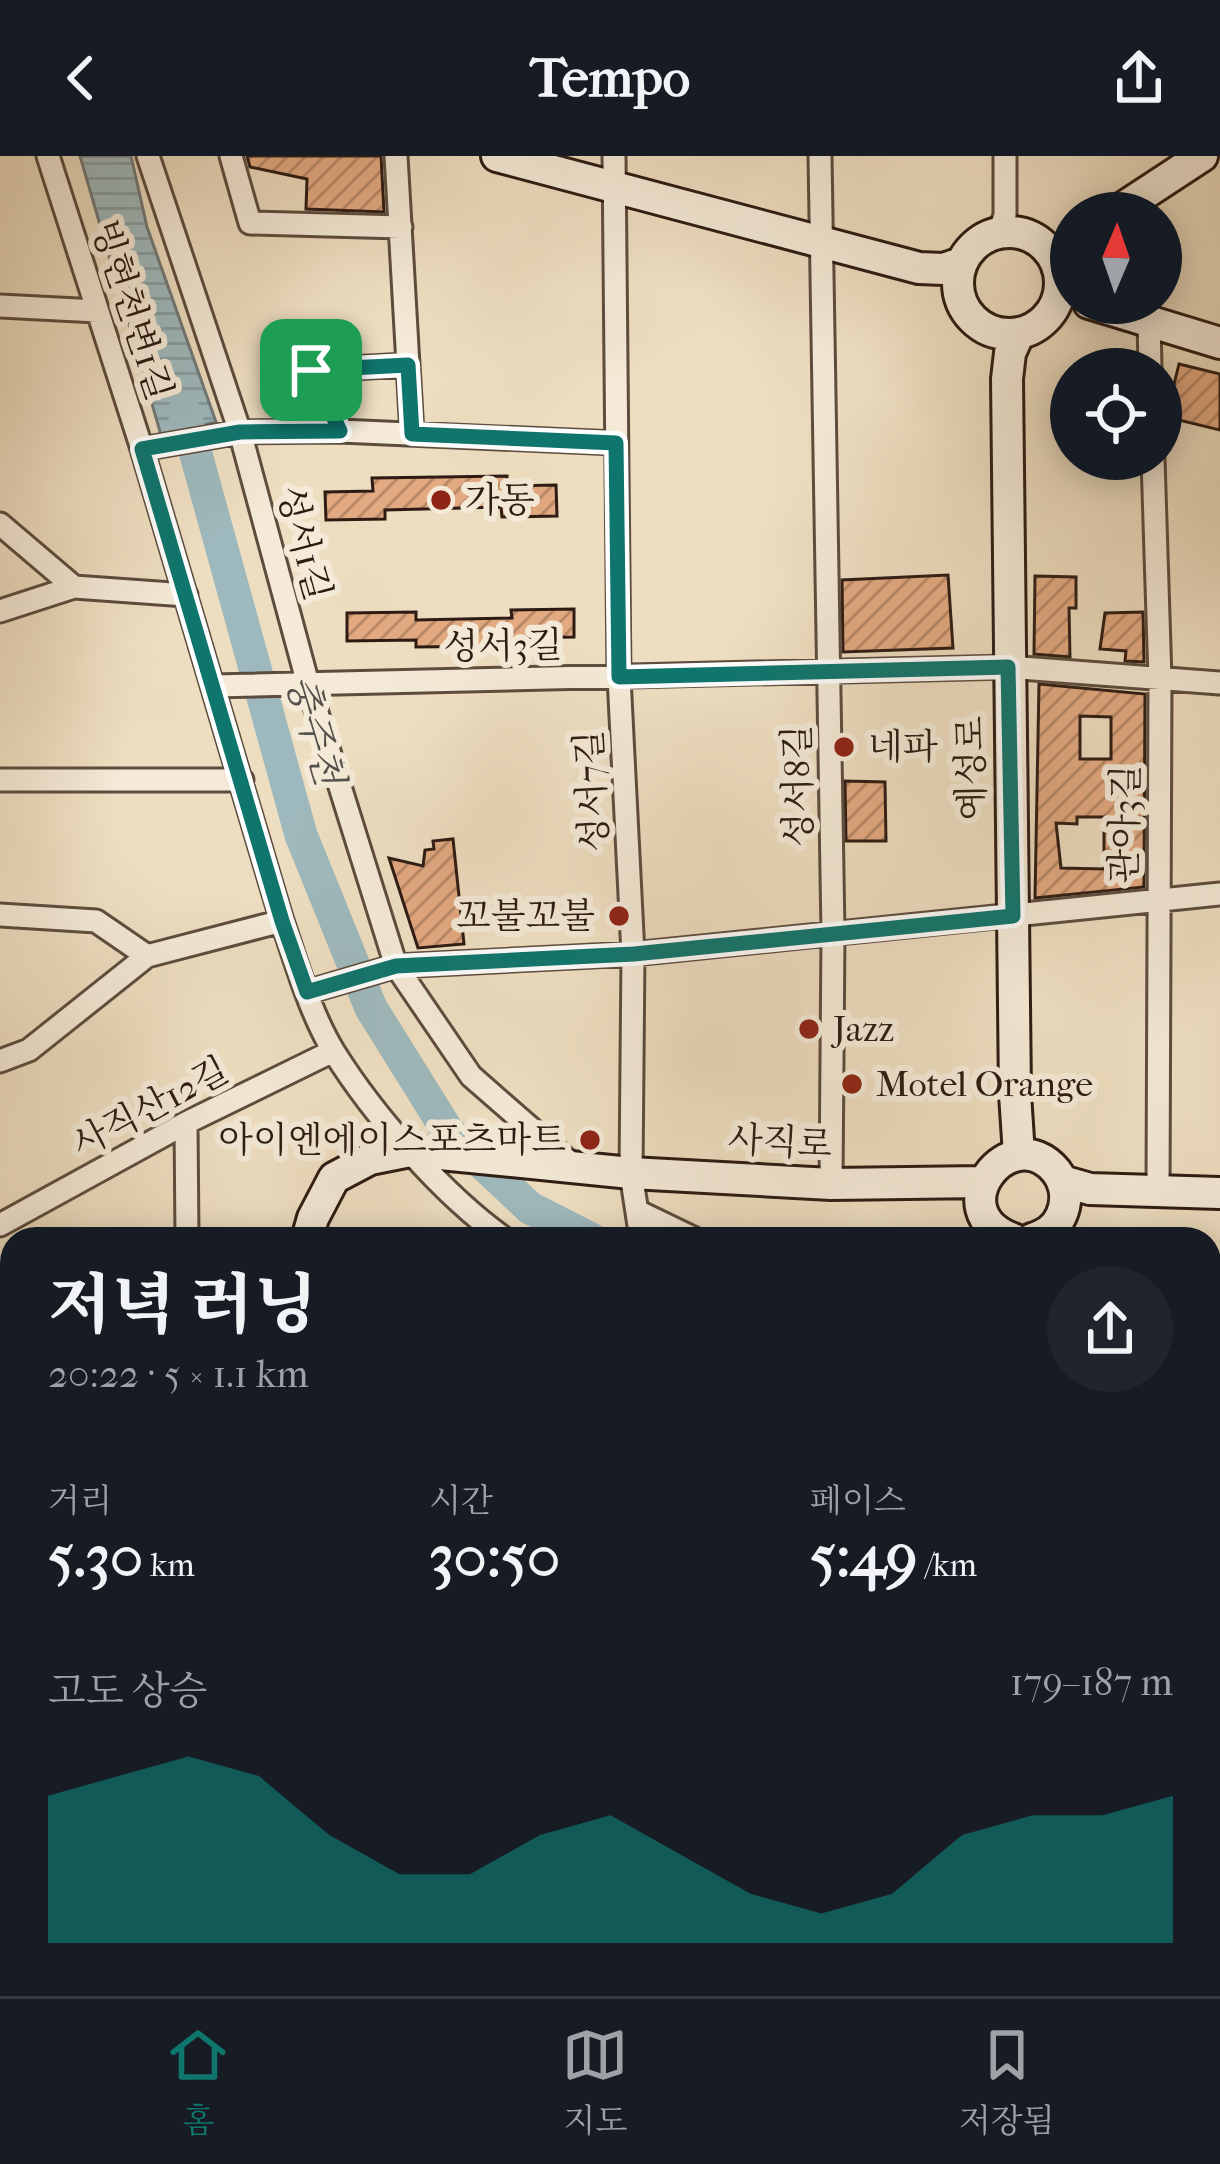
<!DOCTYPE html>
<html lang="ko">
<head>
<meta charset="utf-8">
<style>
	:root { --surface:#171b24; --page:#20242c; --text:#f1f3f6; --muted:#9ea1a6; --line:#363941; --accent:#0f766e }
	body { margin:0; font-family:"IM FELL French Canon","Noto Serif KR",serif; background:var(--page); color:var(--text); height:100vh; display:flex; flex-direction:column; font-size:45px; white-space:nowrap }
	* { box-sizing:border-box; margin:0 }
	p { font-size:39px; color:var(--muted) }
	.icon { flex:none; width:66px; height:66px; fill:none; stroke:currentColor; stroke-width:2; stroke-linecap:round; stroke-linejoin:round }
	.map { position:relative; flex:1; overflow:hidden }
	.sheet { position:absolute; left:0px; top:1071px; width:1221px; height:771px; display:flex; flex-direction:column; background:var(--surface); border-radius:36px 36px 0 0; box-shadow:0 6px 30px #0003 }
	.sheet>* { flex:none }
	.needle { width:78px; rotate:2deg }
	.tools { position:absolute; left:1050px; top:36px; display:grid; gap:24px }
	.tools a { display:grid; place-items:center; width:132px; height:132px; border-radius:50%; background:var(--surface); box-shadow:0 6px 30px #0003; font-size:60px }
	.pin { position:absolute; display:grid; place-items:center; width:102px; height:102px; color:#fff; margin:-51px; border-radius:24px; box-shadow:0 6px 18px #0006 }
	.round { display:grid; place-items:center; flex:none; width:126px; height:126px; border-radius:63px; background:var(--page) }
	.headline { display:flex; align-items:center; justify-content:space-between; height:204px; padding:0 48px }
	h1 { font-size:66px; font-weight:800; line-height:90px }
	.metrics { display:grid; grid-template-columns:repeat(3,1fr); gap:18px; height:204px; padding:12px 48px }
	.metrics div { display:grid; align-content:center }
	.metrics b { font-size:60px; font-weight:800 }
	.metrics small { font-size:33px; font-weight:400 }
	.metrics p { font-size:33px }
	.chart { height:336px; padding:24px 48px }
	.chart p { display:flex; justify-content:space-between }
	.chart svg { width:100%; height:216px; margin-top:12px; fill:var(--accent); opacity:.7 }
	header { display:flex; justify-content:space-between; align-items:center; height:156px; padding:0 48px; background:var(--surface); font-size:54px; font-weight:800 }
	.tab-bar { display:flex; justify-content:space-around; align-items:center; height:168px; border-top:3px solid var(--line); background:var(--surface); font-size:33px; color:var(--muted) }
	.tab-bar a { display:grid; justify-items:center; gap:6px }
	.tab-bar .current { color:var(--accent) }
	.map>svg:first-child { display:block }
</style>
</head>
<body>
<header><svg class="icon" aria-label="back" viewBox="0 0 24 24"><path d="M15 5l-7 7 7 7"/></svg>Tempo<svg class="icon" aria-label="share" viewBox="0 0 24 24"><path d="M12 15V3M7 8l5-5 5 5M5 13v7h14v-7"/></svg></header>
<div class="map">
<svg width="1220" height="1840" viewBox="0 0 1220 1840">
	<defs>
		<pattern id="water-rules" width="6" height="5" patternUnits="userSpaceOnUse" patternTransform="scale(3)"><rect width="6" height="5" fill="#9eb9bd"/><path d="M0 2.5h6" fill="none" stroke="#889ea2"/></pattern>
		<pattern id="building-hatch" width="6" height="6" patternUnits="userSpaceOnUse" patternTransform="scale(3)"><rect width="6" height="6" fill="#e3a981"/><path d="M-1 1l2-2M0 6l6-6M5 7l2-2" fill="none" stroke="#b88968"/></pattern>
	</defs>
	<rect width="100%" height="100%" fill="#eedec1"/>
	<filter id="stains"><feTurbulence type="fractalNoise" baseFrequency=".00167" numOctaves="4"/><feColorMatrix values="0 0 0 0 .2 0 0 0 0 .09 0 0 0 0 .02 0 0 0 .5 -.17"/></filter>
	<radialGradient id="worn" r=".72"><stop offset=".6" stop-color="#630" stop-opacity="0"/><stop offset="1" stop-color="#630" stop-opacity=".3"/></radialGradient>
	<!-- water -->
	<path fill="url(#water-rules)" stroke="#717a79" stroke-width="3" d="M80 0H131L147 71 216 266 161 279Z"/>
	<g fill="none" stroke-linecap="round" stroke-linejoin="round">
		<!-- river -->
		<path stroke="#9eb9bd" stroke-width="33" d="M184 255 301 679 371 852 447 974 530 1052 591 1083"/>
	</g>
	<!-- building -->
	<path fill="url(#building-hatch)" stroke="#2d1b13" stroke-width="3" fill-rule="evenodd" d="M247 0H381L384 56 306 53 307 23 250 11Z
		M1179 208 1220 218V274L1166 261Z
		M507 320V330L556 329 557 360 502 361 501 351 385 354V363L326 364 325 336 373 335 372 322Z
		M948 419 953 492 843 496 842 424Z
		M1035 420 1076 421V452H1069L1070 501 1034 498Z
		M574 453V481L513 482V490L416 491V484L347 485V457L416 456V464L512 462 511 454Z
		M1143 456 1144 506 1125 505 1126 495 1100 493 1105 457Z
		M1039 528 1145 538 1144 731 1035 742ZM1080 560 1111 561V603H1080ZM1077 661H1104V713L1061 712 1056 667 1077 668Z
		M845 625 885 626 886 685H846Z
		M453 683 464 788 418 792 389 702 423 710 425 694 434 693 433 685Z"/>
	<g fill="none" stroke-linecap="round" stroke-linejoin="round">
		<!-- street casing -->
		<g stroke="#5d4c3e" stroke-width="27">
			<path id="street" d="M48 0 142 293 282 765C297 808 310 857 334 896 374 960 444 1040 505 1083
				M148 0 240 276 308 528 396 810 471 920 574 1010
				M231 0 250 67 401 71
				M396 0 412 278
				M614 0 619 521 633 798 631 1017 641 1083
				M820 0 833 777 831 1028
				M999 77 1005 59V0
				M0 150 97 155
				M1149 163 1150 213
				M340 275 311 214 408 209
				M142 293 240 276 340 275 616 287
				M1153 303 1160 523 1158 1035
				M0 368 74 431
				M0 455 74 431 186 439
				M214 530 1008 511 1220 527
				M0 624H242
				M0 759 96 765 147 800
				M307 836 396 810 633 798 1220 738
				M0 905 29 894 147 800 282 765
				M186 967 187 1083
				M639 1056 695 1083
				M0 1069 186 967 333 895
				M0 1158 12 1188
				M1209 1218H1220
				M0 1265 12 1275
				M0 1313H12
				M0 1493H12
				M0 1540 6 1750 12 1800
				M1209 1588 1220 1589
				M16 1830 17 1840
				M354 1830V1840
				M687 1830V1840
				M1032 1837 1220 1830
				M901 1840V1830"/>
		</g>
		<!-- secondary casing -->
		<g stroke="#2d1b13" stroke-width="36">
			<path id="secondary" d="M497 0 919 112 944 113 961 107
				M1115 57 1202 0
				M958 127a51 51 0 1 1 102 0a51 51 0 1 1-102 0Z
				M1089 147 1220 187
				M1019 177 1010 197 1007 223 1015 938 1019 999
				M1062 1025 1090 1033 1220 1037
				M307 1083 313 1062 334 1022 370 1003 410 995 631 1017 831 1028 983 1026
				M1013 1083C937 1055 1011 961 1056 1015 1066 1028 1068 1045 1061 1060 1055 1073 1045 1079 1032 1083
				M1032 1830V1840
				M137 1840 140 1830"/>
		</g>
		<!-- street -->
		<use href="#street" stroke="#f4ead7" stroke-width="21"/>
		<!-- secondary -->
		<use href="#secondary" stroke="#f4ead7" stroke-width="30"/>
	</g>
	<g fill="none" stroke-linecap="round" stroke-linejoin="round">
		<!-- route casing -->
		<g stroke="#fff" stroke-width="24">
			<path id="route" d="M408 209 412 278 616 287 619 521 1008 511 1013 760 634 798 396 810 307 836 282 765 142 293 240 276 340 275 311 214Z"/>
		</g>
		<!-- route -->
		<use href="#route" stroke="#0f766e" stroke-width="15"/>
	</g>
	<!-- markers -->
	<g fill="#8f2418" stroke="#f4ead7" stroke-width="4.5">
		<circle cx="441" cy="344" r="12"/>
		<circle cx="844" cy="591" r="12"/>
		<circle cx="619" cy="760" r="12"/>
		<circle cx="809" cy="873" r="12"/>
		<circle cx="852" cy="928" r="12"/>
		<circle cx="590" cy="984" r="12"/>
	</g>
	<g text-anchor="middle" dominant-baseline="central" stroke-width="12" stroke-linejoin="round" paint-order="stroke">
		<!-- street labels -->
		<g font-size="36" fill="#2d1b13" stroke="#f4ead7">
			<text transform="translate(132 154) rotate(72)">빙현천변1길</text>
			<text transform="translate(304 387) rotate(75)">성서1길</text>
			<text transform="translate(503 490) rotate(-1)">성서3길</text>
			<text transform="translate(971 612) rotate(-91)">예성로</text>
			<text transform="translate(798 630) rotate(-91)">성서8길</text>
			<text transform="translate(592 635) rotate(-93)">성서7길</text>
			<text transform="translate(1125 668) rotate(-89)">관아3길</text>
			<text transform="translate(150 951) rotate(-28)">사직산12길</text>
			<text transform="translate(780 986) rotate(3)">사직로</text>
		</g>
		<!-- poi labels -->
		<g font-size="36" fill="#2d1b13" stroke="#f4ead7" text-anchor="start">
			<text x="465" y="344">가동</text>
			<text x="868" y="591">네파</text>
			<text x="595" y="760" text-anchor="end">꼬불꼬불</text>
			<text x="833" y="873">Jazz</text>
			<text x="876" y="928">Motel Orange</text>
			<text x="566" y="984" text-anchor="end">아이엔에이스포츠마트</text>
		</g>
		<!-- water labels -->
		<g font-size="39" font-style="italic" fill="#55524e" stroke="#f4ead7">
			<text transform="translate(315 574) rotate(74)">충주천</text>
		</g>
	</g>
	<rect width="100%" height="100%" filter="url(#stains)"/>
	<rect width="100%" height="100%" fill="url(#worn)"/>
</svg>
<div class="tools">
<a><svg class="needle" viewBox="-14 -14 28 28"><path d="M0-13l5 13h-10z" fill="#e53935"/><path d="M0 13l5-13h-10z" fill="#9ea1a6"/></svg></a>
<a><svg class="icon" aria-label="locate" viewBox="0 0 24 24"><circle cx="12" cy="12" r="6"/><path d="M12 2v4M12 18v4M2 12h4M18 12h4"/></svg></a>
</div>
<div class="pin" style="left:311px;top:214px;background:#1e9e55"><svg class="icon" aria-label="arrive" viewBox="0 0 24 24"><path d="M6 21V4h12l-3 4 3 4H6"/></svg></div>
<section class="sheet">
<div class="headline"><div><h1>저녁 러닝</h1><p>20:22 · 5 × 1.1 km</p></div><a class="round"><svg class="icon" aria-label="share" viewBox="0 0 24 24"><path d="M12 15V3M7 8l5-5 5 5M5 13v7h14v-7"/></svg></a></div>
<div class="metrics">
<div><p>거리</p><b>5.30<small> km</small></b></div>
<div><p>시간</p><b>30:50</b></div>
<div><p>페이스</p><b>5:49<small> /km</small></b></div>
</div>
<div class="chart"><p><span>고도 상승</span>179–187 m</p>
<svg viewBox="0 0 160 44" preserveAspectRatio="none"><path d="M0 44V14L10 10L20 6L30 10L40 22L50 30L60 30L70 22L80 18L90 26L100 34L110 38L120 34L130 22L140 18L150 18L160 14V44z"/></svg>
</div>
</section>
</div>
<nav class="tab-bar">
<a class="current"><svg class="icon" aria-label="home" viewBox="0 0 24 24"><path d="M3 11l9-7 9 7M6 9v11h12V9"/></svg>홈</a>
<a><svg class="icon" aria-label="map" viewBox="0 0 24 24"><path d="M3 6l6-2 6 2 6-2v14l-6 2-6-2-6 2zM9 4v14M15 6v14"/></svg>지도</a>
<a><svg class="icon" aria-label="saved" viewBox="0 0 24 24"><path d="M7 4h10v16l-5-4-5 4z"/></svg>저장됨</a>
</nav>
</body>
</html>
